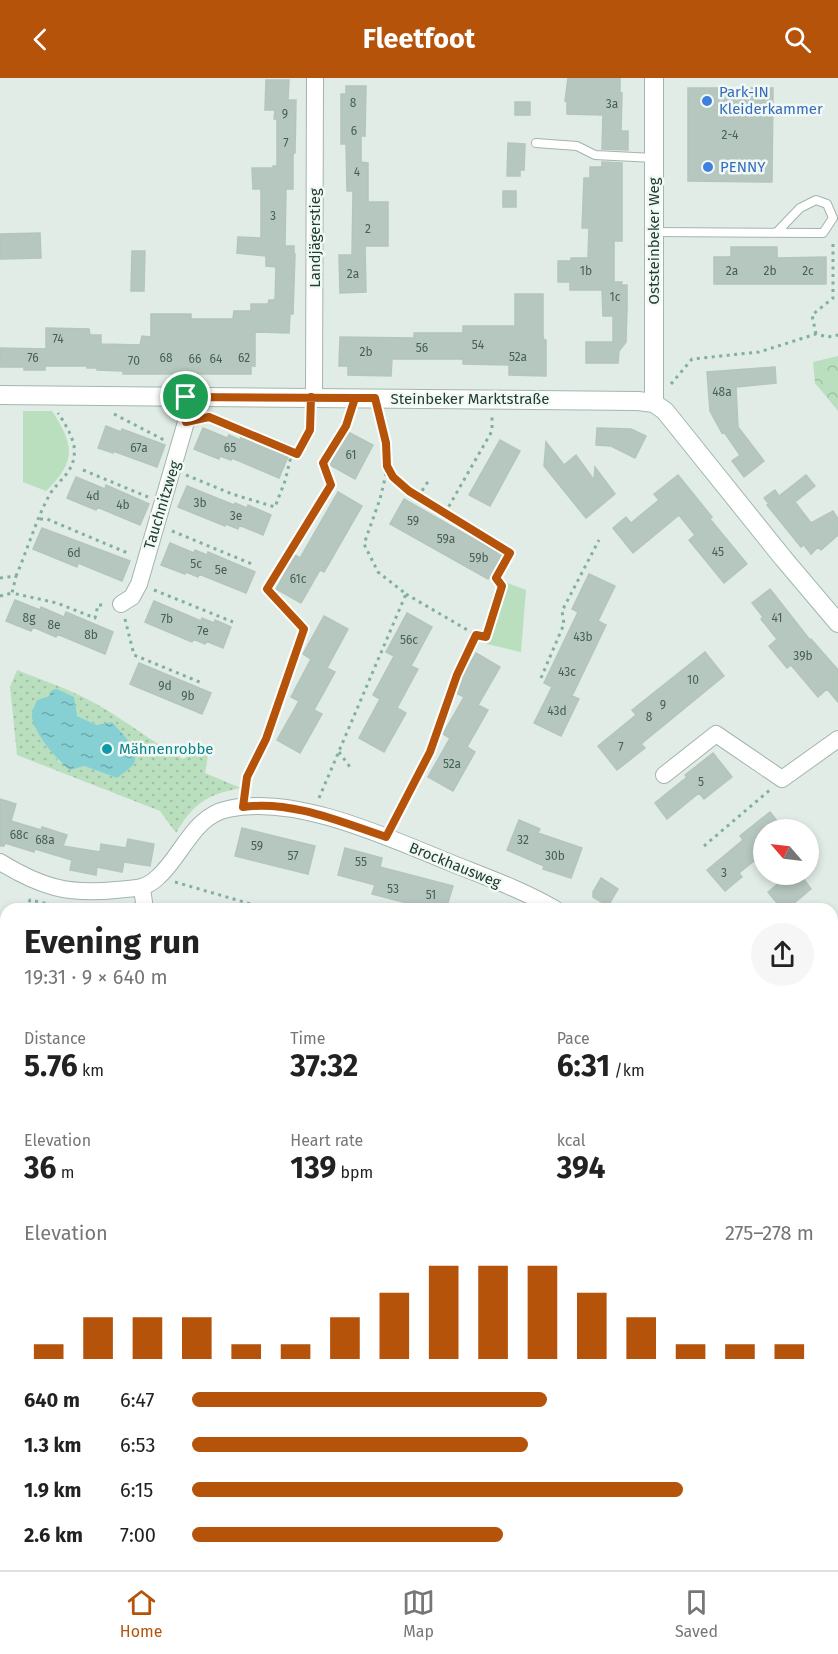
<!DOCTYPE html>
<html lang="en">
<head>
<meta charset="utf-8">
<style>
	:root { --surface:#fff; --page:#f6f6f6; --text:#222; --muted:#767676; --line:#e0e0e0; --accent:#b45309 }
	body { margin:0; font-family:"Fira Sans",sans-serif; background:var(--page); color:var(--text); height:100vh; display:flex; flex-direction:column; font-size:22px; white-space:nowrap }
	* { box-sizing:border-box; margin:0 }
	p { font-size:20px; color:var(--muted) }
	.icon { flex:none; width:33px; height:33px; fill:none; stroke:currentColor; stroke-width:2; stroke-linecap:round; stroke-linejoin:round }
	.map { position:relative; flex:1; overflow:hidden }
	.drawer { position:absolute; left:0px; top:825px; width:838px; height:668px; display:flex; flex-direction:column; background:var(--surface); border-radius:18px 18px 0 0; box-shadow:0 3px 9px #0003 }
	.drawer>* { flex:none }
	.needle { width:39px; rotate:298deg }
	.buttons { position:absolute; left:753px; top:741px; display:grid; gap:12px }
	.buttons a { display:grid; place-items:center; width:66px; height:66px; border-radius:50%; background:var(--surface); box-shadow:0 3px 9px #0003; font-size:30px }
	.pin { position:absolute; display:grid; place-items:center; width:51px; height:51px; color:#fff; margin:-26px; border:3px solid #fff; border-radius:50%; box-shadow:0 2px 6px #0007 }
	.round { display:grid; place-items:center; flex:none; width:63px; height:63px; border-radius:32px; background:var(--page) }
	.overview { display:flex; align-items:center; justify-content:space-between; height:102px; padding:0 24px }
	h1 { font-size:33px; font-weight:700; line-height:45px }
	.figures { display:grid; grid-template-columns:repeat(3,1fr); gap:9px; height:102px; padding:6px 24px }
	.figures div { display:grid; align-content:center }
	.figures b { font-size:30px; font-weight:700 }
	.figures small { font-size:16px; font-weight:400 }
	.figures p { font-size:16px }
	.chart { height:168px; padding:12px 24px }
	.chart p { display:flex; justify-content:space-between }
	.chart svg { width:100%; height:108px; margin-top:6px; stroke:var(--accent); stroke-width:6 }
	ul { padding:0 24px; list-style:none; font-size:20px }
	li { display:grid; grid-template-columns:96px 72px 1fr; align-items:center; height:45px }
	li i { height:15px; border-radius:8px; background:var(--accent) }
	header { display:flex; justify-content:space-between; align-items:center; height:78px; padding:0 24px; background:var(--accent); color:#fff; font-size:27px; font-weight:700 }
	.tabs { display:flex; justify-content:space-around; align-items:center; height:84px; border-top:2px solid var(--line); background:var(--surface); font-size:16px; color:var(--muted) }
	.tabs a { display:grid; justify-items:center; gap:3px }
	.tabs .current { color:var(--accent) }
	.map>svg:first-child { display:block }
</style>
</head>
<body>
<header><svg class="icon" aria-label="back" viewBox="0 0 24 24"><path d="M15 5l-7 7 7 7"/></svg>Fleetfoot<svg class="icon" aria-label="search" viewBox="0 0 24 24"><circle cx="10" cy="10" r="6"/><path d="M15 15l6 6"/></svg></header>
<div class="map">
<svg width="838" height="1492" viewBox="0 0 838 1492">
	<defs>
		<pattern id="grass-dots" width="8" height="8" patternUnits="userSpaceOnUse" patternTransform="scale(1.5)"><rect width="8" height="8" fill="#b9dfbf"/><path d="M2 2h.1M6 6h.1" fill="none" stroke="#9fc0a5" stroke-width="1.8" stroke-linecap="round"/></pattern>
		<pattern id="forest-crowns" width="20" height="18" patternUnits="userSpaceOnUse" patternTransform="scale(1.5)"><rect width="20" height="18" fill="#b9dfbf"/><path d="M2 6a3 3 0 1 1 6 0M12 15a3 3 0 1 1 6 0" fill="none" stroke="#9fc0a5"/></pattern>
		<pattern id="cemetery-stones" width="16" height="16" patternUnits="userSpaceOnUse" patternTransform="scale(1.5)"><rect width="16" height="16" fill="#b9dfbf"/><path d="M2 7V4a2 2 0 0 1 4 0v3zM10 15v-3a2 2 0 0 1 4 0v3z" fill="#9fc0a5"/></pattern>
		<pattern id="water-ripples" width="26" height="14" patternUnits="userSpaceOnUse" patternTransform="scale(1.5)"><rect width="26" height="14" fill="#86d0d4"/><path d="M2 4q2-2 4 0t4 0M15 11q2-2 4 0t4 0" fill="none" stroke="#6daaad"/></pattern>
	</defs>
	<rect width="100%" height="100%" fill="#e1ece6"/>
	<!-- grass -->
	<path fill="url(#grass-dots)" fill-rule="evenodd" d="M17 592C39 601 61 608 81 618 117 635 148 662 183 681L205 670 208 677 205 695 241 710C207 716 193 726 176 755L160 733 17 677 10 609ZM49 618 77 638 97 647 112 644 134 672 117 700 84 688 60 685 35 650 37 622Z"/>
	<!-- forest -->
	<path fill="url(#forest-crowns)" d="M838 278V333L815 305 813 284Z"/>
	<!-- cemetery -->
	<path fill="url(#cemetery-stones)" d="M838 1285V1492H562L568 1486H832V1287Z"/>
	<!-- park -->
	<path fill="#b9dfbf" d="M23 333H52C75 368 76 384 46 413L23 404Z
		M507 505 526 512 521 574 487 566Z"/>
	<!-- water -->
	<path fill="url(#water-ripples)" d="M57 611 74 619 77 638 97 647 112 644C120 654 144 674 132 688 128 692 122 696 117 700L84 688 70 692C58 684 30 651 32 636 32 632 36 626 37 622L49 618 52 612Z"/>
	<!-- building -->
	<path fill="#b6c7bf" stroke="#b3c6bc" stroke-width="1.5" d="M568 0H620V15H622L621 53H628V72L602 71 603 37 567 36V24L565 23Z
		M266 2H289L288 22H296L295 75H293V111H286L285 168H294V176H295L293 236H290L289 255 255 254V288H251V296H123V293L97 292V290H87V288H45V292H24V289H0V270L46 271V250L89 251 90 257H101V266L140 267 142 258 151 259V236H191V241H233L234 233H251V226H268L269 222H275L276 189 266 188V178L237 175 238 159 261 160V111H253L252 90H273V88H277V41H274L275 32H265Z
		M346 8H366L365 58H361V84L368 85V124H388V168H365L366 214 340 215 339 177H352L353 113H347L346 66H341V16H346Z
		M688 10H773L772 104 688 103Z
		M515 24H530V37H515Z
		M508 65 525 66 524 92H520V98H507Z
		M602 84 622 85V163H614V204H622L621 207H627V230L626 264 619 273 618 285H586V264H613V238H603L602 212H570V204H558V183H571V180H588L589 150H582L584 100H590V89H602Z
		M503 113H516V129H503Z
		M40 155 41 180 0 181V156Z
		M731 169H777V180L826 179V206H714V179H731Z
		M132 173H145L144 213H131Z
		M515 216H543V261L546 262V298L509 297V287L463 286V281H392L391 298 348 297V288H339L340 259 414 260V255H463V248H515Z
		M775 289 776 305 736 309 738 349 764 383 744 399 732 383 740 377 724 354 722 355 710 333 707 294Z
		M106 348 121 354 122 351 165 367 157 389 113 373V375L98 370Z
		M203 350 227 360 229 357 240 362 241 359 288 379 279 400 232 380 231 382 220 378 219 381 194 371Z
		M597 350 631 351 646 358 635 380 611 368 596 367Z
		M348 354 373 367 355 401 330 387Z
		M500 362 520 373 490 428 469 417Z
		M546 364 564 387 576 377 594 402 595 389 615 416 586 440 544 388Z
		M678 397 712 439 710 441 747 486 724 505 689 462 695 457 679 437 633 475 613 450 626 439 631 445 659 422 654 416Z
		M806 397 815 408 795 424 811 445 833 433 838 441V457L821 472 818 469 811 476 804 467 801 469 767 427 769 426 764 420 775 412 779 418Z
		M76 399 105 411 106 407 149 426 140 447 97 429 96 432 67 420Z
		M187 408 234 427 235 425 247 430 248 427 271 437 263 457 239 447 238 451 226 446 225 448 178 429Z
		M338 414 362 428 324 494 320 492 301 525 276 511 295 477 300 480Z
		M404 421 502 477 488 501 390 446Z
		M42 450 130 483 122 503 78 485 77 489 33 471Z
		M170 465 194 475 195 472 207 477 208 474 255 494 246 515 199 496 198 499 186 494 185 496 161 487Z
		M589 496 615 508 598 543 606 547 572 618 579 621 561 658 534 645 552 609 544 605 578 534 572 531Z
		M770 511 810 562 811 561 838 592V624L827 611 818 619 791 587 787 590 769 568 777 561 761 541 763 539 752 525Z
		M15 522 40 532 41 529 64 539 66 534 113 554 105 576 57 556 56 559 33 549 31 553 6 543Z
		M154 523 201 543 202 540 214 545 215 542 231 549 223 570 206 563 205 566 193 561 192 564 145 544Z
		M407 535 432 549 411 588 418 591 397 630 406 635 384 674 359 660 380 621 373 617 394 578 386 574Z
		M324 538 348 551 327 590 335 594 314 632 322 636 300 675 277 662 299 623 291 619 311 581 303 576Z
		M705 574 724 598 641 666 645 670 617 692 598 668 636 637 632 632Z
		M476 575 500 589 478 627 488 632 467 669 475 674 453 713 428 699 450 660 443 656 464 619 454 614Z
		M139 585 211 615 202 636 130 606Z
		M713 675 732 699 704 721 699 715 667 741 655 725 687 699 685 697Z
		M0 721 16 726 11 743 41 752 42 749 67 757 63 768 100 774 101 766 126 770 128 761 154 766 150 788 124 784 122 794 97 789 96 797 70 792 72 782 35 771 34 774 5 765 4 768H0Z
		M770 734 784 752H764V775L739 795 742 799 725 813 707 792 743 762 740 758Z
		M519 742 540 751 538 755 582 770 571 800 543 791 544 788 507 772Z
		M242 750 315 768 308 796 235 778Z
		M345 770 382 780 380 789 453 808 446 831H430L372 816 375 807 338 797Z
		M790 796H800L811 811 787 831H782L768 814Z
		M601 800 618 811 608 828 593 819V814Z"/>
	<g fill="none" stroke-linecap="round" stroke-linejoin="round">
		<!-- lane casing -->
		<g stroke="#a3b4ad" stroke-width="10">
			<path id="lane" d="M536 65 577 68 595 77 654 80
				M654 154 823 155 833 140 827 126 816 122 800 130 776 155"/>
		</g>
		<!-- street casing -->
		<g stroke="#a3b4ad" stroke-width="18">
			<path id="street" d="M314 319 315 0
				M121 526 132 519 139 506 186 344V319
				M664 697 716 656 782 701 838 661
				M0 784C41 809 68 817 116 812 133 810 145 812 158 799 182 778 193 738 228 731 296 716 389 760 451 785 486 799 523 812 555 831
				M142 811 145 831
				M832 1127 838 1135
				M0 1378 6 1357"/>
		</g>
		<!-- secondary casing -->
		<g stroke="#9fb9ad" stroke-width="20">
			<path id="secondary" d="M0 317 638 323 654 325 665 333 783 480 838 545
				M654 325V0
				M832 1272 838 1270
				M539 1492 546 1486"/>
		</g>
		<!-- path -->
		<path stroke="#80b19d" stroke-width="3" stroke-dasharray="3 4.5" stroke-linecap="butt" d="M816 256 812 237 833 220V163
			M671 306 692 281 759 274 816 256 828 259 838 257
			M114 336 164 362
			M379 337 386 365 388 388 393 399 409 413 510 475 496 500 503 508 486 559 476 557 457 597 430 674 393 745
			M202 340 209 339 297 376 310 352V338
			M83 392 148 419
			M186 397 232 416 275 429 285 403 292 374
			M418 419 429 402
			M445 435 492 353V338
			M40 441H47L130 476
			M172 453 252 486
			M16 498C27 473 37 439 50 416 60 400 77 393 74 368 72 357 64 344 58 335
			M0 500 16 498 12 515 57 525 95 540 98 527H106
			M154 512 233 544
			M406 516 476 557
			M0 518 12 515
			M125 541 134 577 202 605
			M541 600 564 546 562 533 599 462
			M339 674 350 689
			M245 712 247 699 266 661 304 551 267 511 331 407 323 385 347 348 350 336
			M319 720 406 516 378 494 364 466 380 421 388 388
			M704 768 771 711
			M175 804 268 831
			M26 831 30 822 49 826
			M0 880 6 871
			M0 885 6 887
			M0 956 6 958
			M0 1026 6 1027
			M0 1100H6
			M0 1223 6 1224
			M0 1293 6 1294
			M832 1304 838 1303
			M832 1450 838 1457
			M606 1486 610 1492
			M674 1486 678 1492
			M832 1486 838 1481
			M587 1492 594 1486
			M825 1492 831 1486"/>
		<!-- lane -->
		<use href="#lane" stroke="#fff" stroke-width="8"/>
		<!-- street -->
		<use href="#street" stroke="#fff" stroke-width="16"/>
		<!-- secondary -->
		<use href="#secondary" stroke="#fff" stroke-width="18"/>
	</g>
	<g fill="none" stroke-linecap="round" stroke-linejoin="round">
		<!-- route casing -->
		<g stroke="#fff" stroke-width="12">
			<path id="route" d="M186 319 355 320 346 348 323 385 331 407 267 511 304 551 266 661 247 699 243 729C291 722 341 744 386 759L430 674 457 597 476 557 486 559 502 508 496 500 510 475 409 413 393 399 387 388 386 365 375 320H314L311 319 310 352 297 376 209 339 186 344V319"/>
		</g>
		<!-- route -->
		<use href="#route" stroke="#b45309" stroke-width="8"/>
	</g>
	<!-- markers -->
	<g fill="#3f7fe0" stroke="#f2f9f4" stroke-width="2">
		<circle cx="707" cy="23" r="6"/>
		<circle cx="708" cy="89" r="6"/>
	</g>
	<circle fill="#0f9aa8" stroke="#f2f9f4" stroke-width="2" cx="107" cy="671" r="6"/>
	<g text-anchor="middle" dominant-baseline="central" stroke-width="5" stroke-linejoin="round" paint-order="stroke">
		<!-- number labels -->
		<g font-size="12" fill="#466056">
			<text x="353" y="25">8</text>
			<text x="612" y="26">3a</text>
			<text x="285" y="36">9</text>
			<text x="354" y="53">6</text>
			<text x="730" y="57">2-4</text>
			<text x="286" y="65">7</text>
			<text x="357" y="94">4</text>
			<text x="273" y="138">3</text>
			<text x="368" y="151">2</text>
			<text x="586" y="193">1b</text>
			<text x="732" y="193">2a</text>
			<text x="770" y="193">2b</text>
			<text x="808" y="193">2c</text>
			<text x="353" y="196">2a</text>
			<text x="615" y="219">1c</text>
			<text x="58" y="261">74</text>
			<text x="478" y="267">54</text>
			<text x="422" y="270">56</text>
			<text x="366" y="274">2b</text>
			<text x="518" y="279">52a</text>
			<text x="33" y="280">76</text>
			<text x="166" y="280">68</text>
			<text x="244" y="280">62</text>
			<text x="195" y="281">66</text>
			<text x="216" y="281">64</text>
			<text x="134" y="283">70</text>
			<text x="722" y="314">48a</text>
			<text x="139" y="370">67a</text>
			<text x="230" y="370">65</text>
			<text x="351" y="377">61</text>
			<text x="93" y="418">4d</text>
			<text x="200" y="425">3b</text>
			<text x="123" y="427">4b</text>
			<text x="236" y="438">3e</text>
			<text x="413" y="443">59</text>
			<text x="446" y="461">59a</text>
			<text x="718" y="474">45</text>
			<text x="74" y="475">6d</text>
			<text x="479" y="480">59b</text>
			<text x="196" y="486">5c</text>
			<text x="221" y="492">5e</text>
			<text x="298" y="501">61c</text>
			<text x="29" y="540">8g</text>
			<text x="777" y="540">41</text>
			<text x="167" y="541">7b</text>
			<text x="54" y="547">8e</text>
			<text x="203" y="553">7e</text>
			<text x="91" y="557">8b</text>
			<text x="583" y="559">43b</text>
			<text x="409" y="562">56c</text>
			<text x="803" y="578">39b</text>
			<text x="567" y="594">43c</text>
			<text x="693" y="602">10</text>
			<text x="165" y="608">9d</text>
			<text x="188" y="618">9b</text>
			<text x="663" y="627">9</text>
			<text x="557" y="633">43d</text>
			<text x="649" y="639">8</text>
			<text x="621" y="669">7</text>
			<text x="452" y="686">52a</text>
			<text x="701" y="704">5</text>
			<text x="19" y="757">68c</text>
			<text x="45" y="762">68a</text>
			<text x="523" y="762">32</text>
			<text x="257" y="768">59</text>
			<text x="293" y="778">57</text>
			<text x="555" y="778">30b</text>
			<text x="361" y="784">55</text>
			<text x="724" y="795">3</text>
			<text x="393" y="811">53</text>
			<text x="431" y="817">51</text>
		</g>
		<!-- shop labels -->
		<g font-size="15" fill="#366cbe" stroke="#f2f9f4" text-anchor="start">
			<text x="719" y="14">Park-IN<tspan x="719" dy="17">Kleiderkammer</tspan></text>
			<text x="720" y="89">PENNY</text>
		</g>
		<!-- street labels -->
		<g font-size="15" fill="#203e33" stroke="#f2f9f4">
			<text transform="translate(315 160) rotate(-90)">Landjägerstieg</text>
			<text transform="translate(654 163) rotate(-90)">Oststeinbeker Weg</text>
			<text x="470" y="321">Steinbeker Marktstraße</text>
			<text transform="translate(162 427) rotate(-73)">Tauchnitzweg</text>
			<text transform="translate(455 787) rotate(22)">Brockhausweg</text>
		</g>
		<!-- culture labels -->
		<g font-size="15" fill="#0d838f" stroke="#f2f9f4" text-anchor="start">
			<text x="119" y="671">Mähnenrobbe</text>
		</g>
	</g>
</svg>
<div class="buttons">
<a><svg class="needle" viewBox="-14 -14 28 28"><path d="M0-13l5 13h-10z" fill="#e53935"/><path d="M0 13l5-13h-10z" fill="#767676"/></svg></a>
</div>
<div class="pin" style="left:186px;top:319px;background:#1e9e55"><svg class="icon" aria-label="arrive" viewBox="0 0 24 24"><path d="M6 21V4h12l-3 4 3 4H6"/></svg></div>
<section class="drawer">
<div class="overview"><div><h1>Evening run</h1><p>19:31 · 9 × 640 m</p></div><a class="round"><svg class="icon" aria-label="share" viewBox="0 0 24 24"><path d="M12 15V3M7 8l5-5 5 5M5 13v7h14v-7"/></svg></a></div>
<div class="figures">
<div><p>Distance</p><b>5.76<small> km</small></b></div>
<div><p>Time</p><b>37:32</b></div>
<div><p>Pace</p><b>6:31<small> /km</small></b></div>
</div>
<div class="figures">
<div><p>Elevation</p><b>36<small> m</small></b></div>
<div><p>Heart rate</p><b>139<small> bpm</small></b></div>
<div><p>kcal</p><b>394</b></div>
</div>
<div class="chart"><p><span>Elevation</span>275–278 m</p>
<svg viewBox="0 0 160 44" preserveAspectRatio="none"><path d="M5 44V38M15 44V27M25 44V27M35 44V27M45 44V38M55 44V38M65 44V27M75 44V17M85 44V6M95 44V6M105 44V6M115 44V17M125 44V27M135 44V38M145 44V38M155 44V38"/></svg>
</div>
<ul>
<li><b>640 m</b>6:47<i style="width:57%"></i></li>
<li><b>1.3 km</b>6:53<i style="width:54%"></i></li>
<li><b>1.9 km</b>6:15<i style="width:79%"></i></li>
<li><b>2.6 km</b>7:00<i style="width:50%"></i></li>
</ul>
</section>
</div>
<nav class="tabs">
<a class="current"><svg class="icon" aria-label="home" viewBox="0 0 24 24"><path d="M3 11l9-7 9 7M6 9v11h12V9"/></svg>Home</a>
<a><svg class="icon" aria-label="map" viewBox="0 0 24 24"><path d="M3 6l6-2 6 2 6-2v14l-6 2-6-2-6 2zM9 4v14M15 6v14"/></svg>Map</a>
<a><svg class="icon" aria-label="saved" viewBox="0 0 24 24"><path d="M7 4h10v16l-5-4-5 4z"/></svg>Saved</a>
</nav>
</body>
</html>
